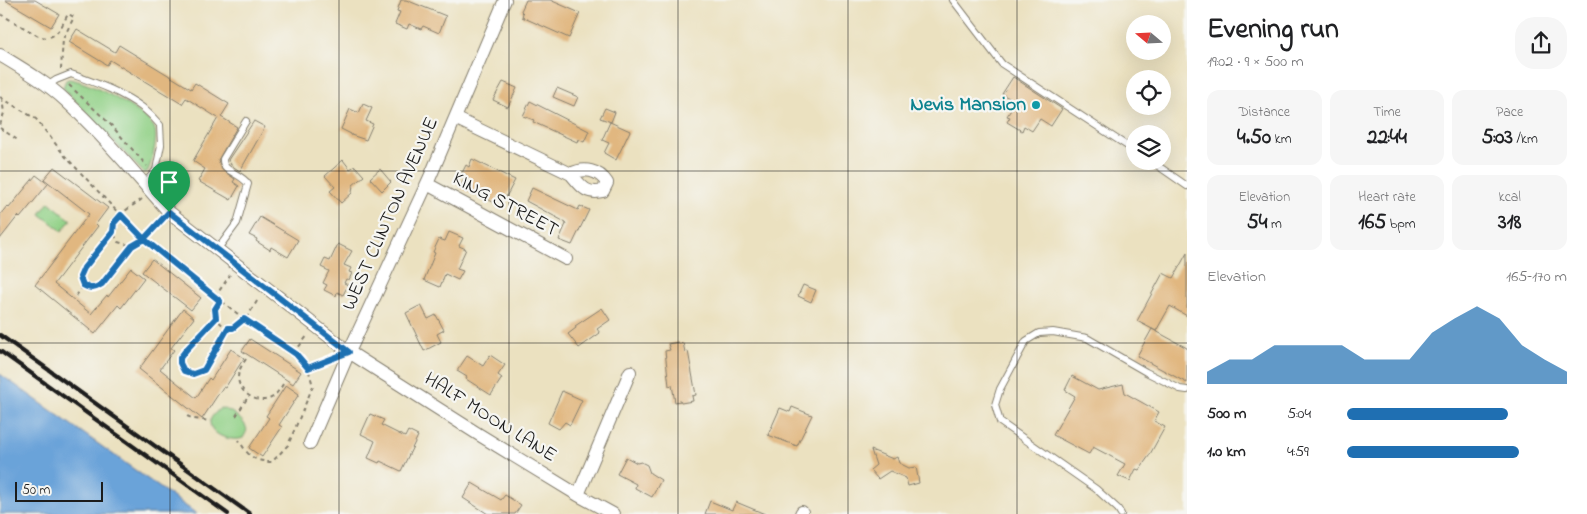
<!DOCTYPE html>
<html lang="en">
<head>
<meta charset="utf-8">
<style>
	:root { --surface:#fff; --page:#f6f6f6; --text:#202124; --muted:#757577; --accent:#1f6fb2 }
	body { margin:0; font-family:"Indie Flower",sans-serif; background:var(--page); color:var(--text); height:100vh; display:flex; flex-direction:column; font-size:19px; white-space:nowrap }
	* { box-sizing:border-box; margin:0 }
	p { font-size:16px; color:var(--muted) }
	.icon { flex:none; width:28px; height:28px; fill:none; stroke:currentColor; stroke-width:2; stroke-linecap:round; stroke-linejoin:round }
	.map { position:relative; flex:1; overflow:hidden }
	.drawer { display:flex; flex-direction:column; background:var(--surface); width:400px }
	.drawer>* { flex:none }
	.needle { width:32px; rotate:289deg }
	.buttons { position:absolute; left:1126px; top:15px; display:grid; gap:10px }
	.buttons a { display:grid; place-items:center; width:45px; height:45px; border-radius:50%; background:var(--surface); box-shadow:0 5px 20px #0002; font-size:25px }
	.scale { position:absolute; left:15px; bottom:12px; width:88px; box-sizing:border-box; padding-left:5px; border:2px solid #1c1c1c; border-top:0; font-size:14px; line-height:18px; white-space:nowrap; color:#1c1c1c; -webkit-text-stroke:4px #f6f6f2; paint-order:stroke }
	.pin { position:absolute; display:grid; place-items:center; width:42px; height:42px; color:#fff; margin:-51px -21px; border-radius:50% 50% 50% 0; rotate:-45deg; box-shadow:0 0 5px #0007 }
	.pin .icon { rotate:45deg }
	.round { display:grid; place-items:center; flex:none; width:52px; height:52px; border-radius:20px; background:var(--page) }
	.head { display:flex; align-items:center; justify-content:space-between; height:85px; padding:0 20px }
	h1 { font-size:28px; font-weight:700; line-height:38px }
	.stats { display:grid; grid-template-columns:repeat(3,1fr); gap:8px; height:85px; padding:5px 20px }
	.stats div { display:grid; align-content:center; border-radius:12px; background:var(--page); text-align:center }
	.stats b { font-size:21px; font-weight:700 }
	.stats small { font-size:14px; font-weight:400 }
	.stats p { font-size:14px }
	.chart { height:140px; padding:10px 20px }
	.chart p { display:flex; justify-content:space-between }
	.chart svg { width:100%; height:90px; margin-top:5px; fill:var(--accent); opacity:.7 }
	ul { padding:0 20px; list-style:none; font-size:16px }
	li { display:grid; grid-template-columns:80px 60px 1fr; align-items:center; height:38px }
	li i { height:12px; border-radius:6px; background:var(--accent) }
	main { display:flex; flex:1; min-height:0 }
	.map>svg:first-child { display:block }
</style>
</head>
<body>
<main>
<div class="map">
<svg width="1187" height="514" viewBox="0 0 1187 514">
	<rect width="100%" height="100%" fill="#f6f6f2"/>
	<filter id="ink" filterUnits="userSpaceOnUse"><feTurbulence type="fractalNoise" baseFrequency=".02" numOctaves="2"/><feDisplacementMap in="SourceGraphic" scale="10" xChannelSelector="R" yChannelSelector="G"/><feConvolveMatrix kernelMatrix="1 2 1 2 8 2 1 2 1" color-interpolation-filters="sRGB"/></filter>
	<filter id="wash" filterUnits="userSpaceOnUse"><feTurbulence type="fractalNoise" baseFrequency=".0096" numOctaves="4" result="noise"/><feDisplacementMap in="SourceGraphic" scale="20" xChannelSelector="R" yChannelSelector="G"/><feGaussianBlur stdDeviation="1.12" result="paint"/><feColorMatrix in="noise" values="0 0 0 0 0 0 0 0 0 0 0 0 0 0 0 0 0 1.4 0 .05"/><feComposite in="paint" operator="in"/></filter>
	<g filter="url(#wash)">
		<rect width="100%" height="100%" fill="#ebe1c0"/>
		<!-- green -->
		<path fill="#92d187" stroke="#577652" d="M69 79C88 81 144 110 154 127 159 135 152 164 147 172L144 173 65 90 63 87 66 80Z
			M49 202 71 220 62 231 40 214Z
			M220 408C229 409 242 418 246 427 248 431 245 434 243 438 233 442 209 436 210 421 211 416 217 412 220 408Z"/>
		<!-- water -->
		<path fill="#6ba3d9" stroke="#44607a" d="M0 374 197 514H0Z"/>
		<g id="blocks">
			<!-- building -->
			<path fill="#e1b780" d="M5 0H35L59 14 51 27Z
				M401 0H406L446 16 439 33 423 26 421 29 409 24 407 29 395 24 400 12 397 11Z
				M526 0H550L580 13 569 38 522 17 523 13 521 11Z
				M77 29 115 52 119 45 191 89 195 83 229 104 221 117 237 127 218 160 222 170 235 179 233 182 239 186 231 200 198 181 205 169 193 161 218 118 186 98 182 104 110 60 107 65 69 42Z
				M1013 77 1062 109 1051 126 1040 119 1032 131 1024 126 1022 131 1007 122 1010 117 1007 116 1016 102 1002 94Z
				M503 82 517 88 508 107 493 100Z
				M557 88 578 97 574 106 553 97Z
				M530 101 589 131 584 142 578 139 577 142 533 122 534 120 523 116Z
				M363 104 372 108 366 121 373 124 366 140 351 135V134L341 129 350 109 359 113Z
				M605 108 615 112 611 122 600 118Z
				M254 121 265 127 240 171 232 166 228 160Z
				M610 122 630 131 616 160 604 153 609 143 602 140Z
				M472 159 515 180 505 199 498 196 495 203 471 191 470 193 460 188 466 175 462 173 466 165 469 167Z
				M343 160 350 169 355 166 364 176 353 185 352 193 341 203 330 191 335 187 325 176Z
				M54 167 108 208 96 224 98 226 54 284 91 314 107 295 108 297 131 268 144 278 121 308 118 305 95 334 35 285 89 214 44 179Z
				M380 169 391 182 382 191 370 178Z
				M36 175 48 184 20 218 18 216 0 239V215L7 206 9 208Z
				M532 188 578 210 580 206 589 210 572 245 559 240 566 224 565 222 526 201Z
				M260 217 298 240 288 257 271 247 270 250 256 241 257 239 249 235Z
				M449 232 463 238 459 246 466 249 457 269 463 271 458 280 445 274 440 287 424 280 435 253 433 252 439 239 445 241Z
				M338 244 352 251 344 265 351 268 349 272 352 273 349 280 346 279 344 283 348 285 343 295 337 292 336 296 324 290 327 285 323 283 329 271 321 267 325 259 330 261Z
				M1187 253V316L1170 306 1156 331 1137 321 1163 273 1173 278Z
				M152 259 201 298 191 310 142 272Z
				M803 285 816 290 811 302 798 296Z
				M421 305 428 319 436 315 444 330 437 334 441 342 424 351 406 313Z
				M602 308 610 320 597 329 600 333 579 348 568 334 576 328 575 326Z
				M183 309 194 318 171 348 174 350 160 369 196 398 209 378 211 380 231 349 244 358 225 388 223 387 202 419 139 369Z
				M1152 329 1187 348V383L1137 356Z
				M250 339 301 372 293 384 242 351Z
				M678 342 679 344 683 343 685 352 688 351 696 395 692 396 693 401 681 403 680 401 675 402 672 385 669 386 665 351 670 350 668 344Z
				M490 355 505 365 498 375 502 378 491 395 466 379 467 377 457 371 467 356 483 366Z
				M1072 376 1098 390 1123 384 1125 393 1159 412 1154 421 1165 427 1149 456 1139 470 1136 469 1130 481 1118 476 1125 464 1093 447 1089 454 1053 435 1075 396 1065 390Z
				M286 385 299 394 279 425 282 427 262 457 249 448 269 418 266 416Z
				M562 391 582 400 570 425 565 422 559 429 548 423Z
				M792 407 812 415 797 446 768 435 780 408 790 412Z
				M370 414 384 420 381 425 405 437 408 431 418 436 401 471 380 461 379 463 368 458 375 441 361 434Z
				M871 450 893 459 897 457 899 463 909 468 916 467 919 483 908 486 906 478 890 471 878 479 870 470 876 465Z
				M626 457 637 463 641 462 647 465 650 473 661 480 652 497 635 488 636 484 617 474Z
				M472 483 501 500 505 495 521 505 515 514H488L463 498Z
				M710 501 732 510 736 502 765 514H705Z"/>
		</g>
	</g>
	<g filter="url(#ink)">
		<use href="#blocks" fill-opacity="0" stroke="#847e6e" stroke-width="1"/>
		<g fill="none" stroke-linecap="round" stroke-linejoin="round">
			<!-- service casing -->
			<g stroke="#847e6e" stroke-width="8">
				<path id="service" d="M953 0 1002 64 1135 151
					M47 86 56 80 71 74C96 83 122 92 143 108 149 113 155 119 160 125L161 145 156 170 145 183
					M1151 161 1187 186
					M217 250 237 223 248 184C241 173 222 172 223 159L246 121
					M1121 514 1118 509 1096 489 1000 422 995 405 1000 389 1026 341 1039 333 1053 332 1087 338 1146 372 1180 389 1187 390"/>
			</g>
			<!-- minor casing -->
			<g stroke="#847e6e" stroke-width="14">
				<path id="minor" d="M0 55C23 69 47 83 66 101 103 135 136 175 169 212L349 352 478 434 578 495 613 514
					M455 118 571 174C581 186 586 195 603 191L607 183C599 170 584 167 571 174
					M427 184 566 259
					M310 443 349 352 430 177 505 0
					M578 495 630 372
					M801 514 802 512"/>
			</g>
			<!-- path -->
			<path stroke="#847e6e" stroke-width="2" stroke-dasharray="4 4" stroke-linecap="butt" d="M0 14 40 37C57 40 61 27 68 14L74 17 63 39 61 69
				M69 85 111 125 147 166
				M0 97 36 119 65 156 139 235 244 319 296 354 304 361 308 368 313 386 288 445 272 462C253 461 248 456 239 440
				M0 125 4 113 2 98
				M0 128 19 141
				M142 199C126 211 105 219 118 242L132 246 144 239 160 220
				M113 232 81 273 83 285 95 289 102 284 132 246
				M76 296 83 286
				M215 297 230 275
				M220 301 215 309V318L225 327C242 331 251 310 259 298
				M215 318 186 349 180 358V363L184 371 193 374 204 371 228 328
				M294 353 308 335
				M246 359C242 365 238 371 238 378 239 394 261 407 274 396 278 392 281 387 284 383
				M308 368 332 359
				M187 416 194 419 210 421
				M236 416 248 397"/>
			<!-- service -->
			<use href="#service" stroke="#fff" stroke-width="6"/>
			<!-- minor -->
			<use href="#minor" stroke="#fff" stroke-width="12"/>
			<!-- rail -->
			<path stroke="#1c1c1c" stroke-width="4" d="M0 335 250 514
				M0 351 228 514"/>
		</g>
	</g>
	<g fill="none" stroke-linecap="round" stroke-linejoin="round" filter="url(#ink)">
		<!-- route casing -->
		<g stroke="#fff" stroke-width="10">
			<path id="route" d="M169 212 144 239 132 246 102 284C94 289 91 289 83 285L80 277 84 268 113 232 114 223 121 215 144 239 220 301 215 309 216 318 186 350 180 358V363L184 371 193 374 204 370 228 328H233L244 319 296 354 308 368 349 352 169 212"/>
		</g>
		<!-- route -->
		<use href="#route" stroke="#1f6fb2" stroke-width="6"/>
	</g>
	<!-- grid -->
	<path fill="none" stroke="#1c1c1c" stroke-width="1" stroke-opacity="0.55" d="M170 0V514M339 0V514M509 0V514M678 0V514M848 0V514M1017 0V514M0 171H1187M0 343H1187"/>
	<!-- markers -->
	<circle fill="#0f9aa8" stroke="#f6f6f2" stroke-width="2" cx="1036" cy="105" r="5"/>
	<g text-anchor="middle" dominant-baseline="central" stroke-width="4.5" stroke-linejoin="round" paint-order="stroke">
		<!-- culture labels -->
		<g font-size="20" font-weight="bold" fill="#0d838f" stroke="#f6f6f2" text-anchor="end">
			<text x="1026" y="105">Nevis Mansion</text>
		</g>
		<!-- street labels -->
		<g font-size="20" fill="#1c1c1c" stroke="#f6f6f2">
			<text transform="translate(505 205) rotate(28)">KING STREET</text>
			<text transform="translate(391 214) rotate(-66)">WEST CLINTON AVENUE</text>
			<text transform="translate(490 418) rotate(32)">HALF MOON LANE</text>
		</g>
	</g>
</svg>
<div class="buttons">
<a><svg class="needle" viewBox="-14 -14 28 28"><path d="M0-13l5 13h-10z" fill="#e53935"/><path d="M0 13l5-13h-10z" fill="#757577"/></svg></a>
<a><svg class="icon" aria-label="locate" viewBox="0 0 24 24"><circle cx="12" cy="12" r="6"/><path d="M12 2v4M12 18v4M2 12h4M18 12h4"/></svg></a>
<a><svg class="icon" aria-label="layers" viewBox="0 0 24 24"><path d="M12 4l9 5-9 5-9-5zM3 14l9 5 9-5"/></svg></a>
</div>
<div class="scale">50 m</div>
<div class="pin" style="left:169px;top:212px;background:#1e9e55"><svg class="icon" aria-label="arrive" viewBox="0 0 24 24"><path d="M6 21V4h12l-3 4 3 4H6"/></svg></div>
</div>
<section class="drawer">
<div class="head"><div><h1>Evening run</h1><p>19:02 · 9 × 500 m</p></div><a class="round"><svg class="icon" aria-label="share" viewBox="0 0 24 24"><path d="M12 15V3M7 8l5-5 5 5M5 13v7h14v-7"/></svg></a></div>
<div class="stats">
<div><p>Distance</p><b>4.50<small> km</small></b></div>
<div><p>Time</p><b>22:44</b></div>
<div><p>Pace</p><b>5:03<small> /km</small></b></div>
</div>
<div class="stats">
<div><p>Elevation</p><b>54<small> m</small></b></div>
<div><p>Heart rate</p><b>165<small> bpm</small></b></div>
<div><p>kcal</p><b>318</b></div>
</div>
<div class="chart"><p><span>Elevation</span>165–170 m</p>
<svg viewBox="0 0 160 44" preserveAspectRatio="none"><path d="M0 44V38L10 32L20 32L30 25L40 25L50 25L60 25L70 32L80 32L90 32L100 19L110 12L120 6L130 12L140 25L150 32L160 38V44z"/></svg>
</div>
<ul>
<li><b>500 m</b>5:04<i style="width:73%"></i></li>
<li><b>1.0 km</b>4:59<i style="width:78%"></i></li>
</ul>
</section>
</main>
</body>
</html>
